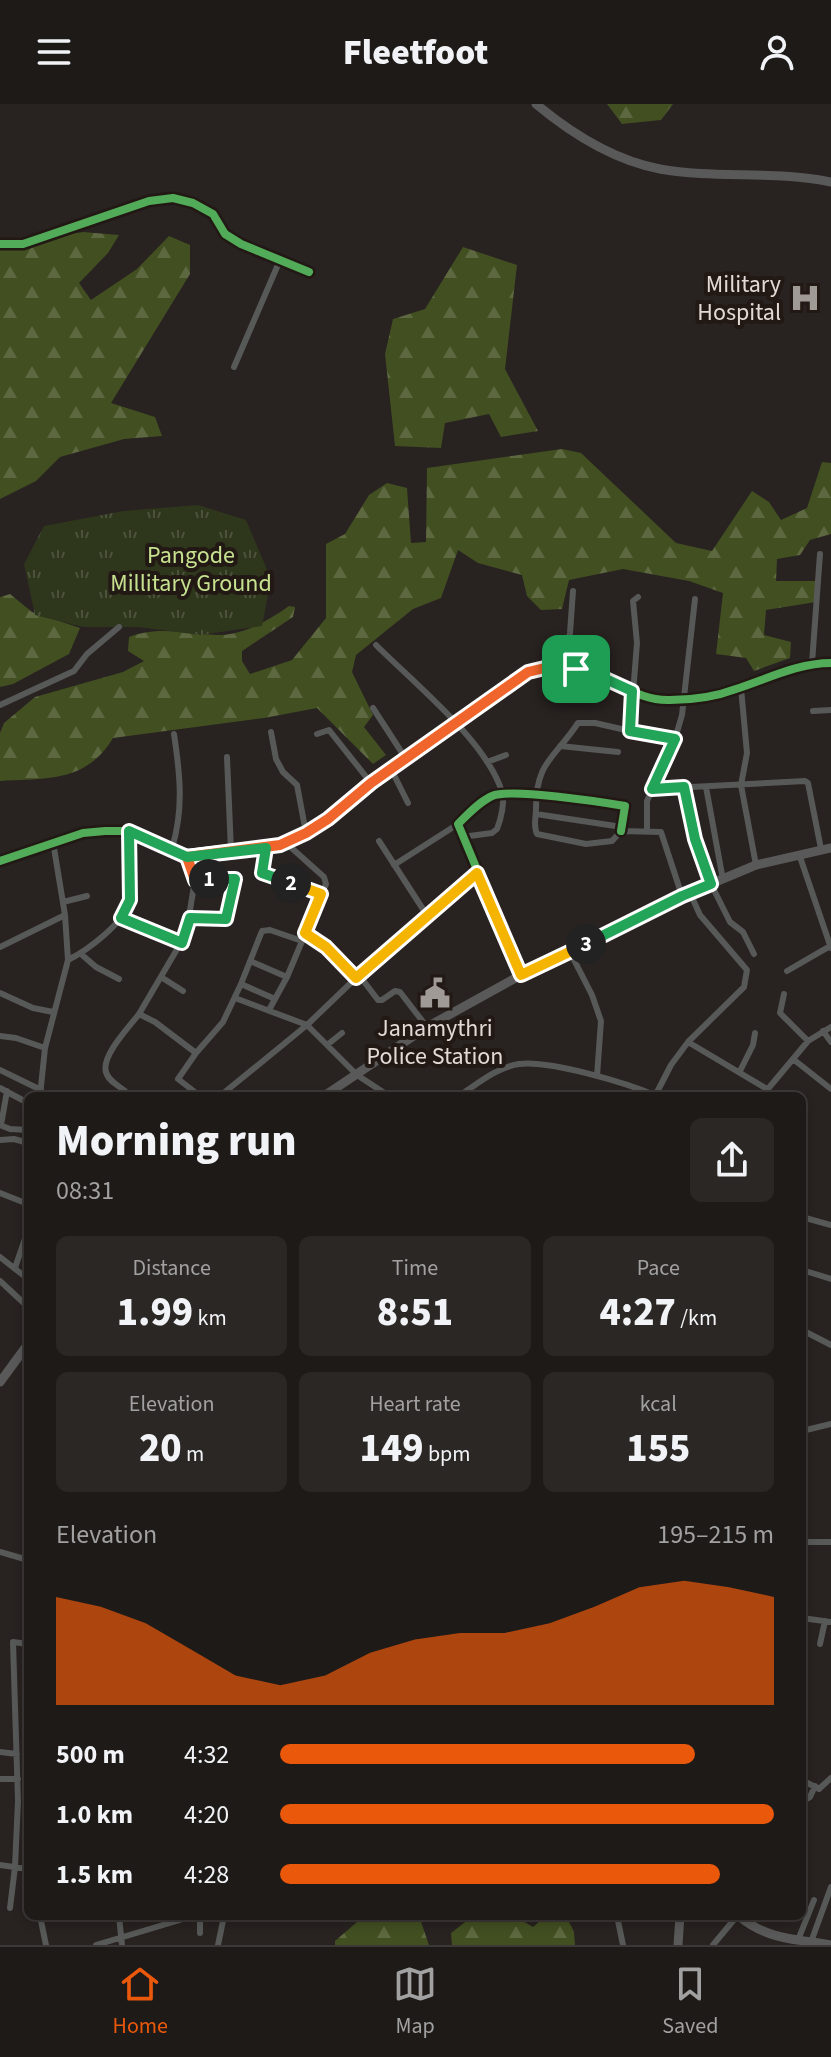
<!DOCTYPE html>
<html lang="en">
<head>
<meta charset="utf-8">
<style>
	:root { --surface:#1e1a18; --page:#2b2725; --text:#f1f3f6; --muted:#a1a1a2; --line:#3c3837; --accent:#ea580c }
	body { margin:0; font-family:"Source Sans 3",sans-serif; background:var(--page); color:var(--text); height:100vh; display:flex; flex-direction:column; font-size:30px; white-space:nowrap }
	* { box-sizing:border-box; margin:0 }
	p { font-size:26px; color:var(--muted) }
	.icon { flex:none; width:44px; height:44px; fill:none; stroke:currentColor; stroke-width:2; stroke-linecap:round; stroke-linejoin:round }
	.map { position:relative; flex:1; overflow:hidden }
	.details { position:absolute; left:24px; top:988px; width:782px; height:828px; display:flex; flex-direction:column; background:var(--surface); border-radius:12px; box-shadow:0 4px 12px #0003,0 0 0 2px var(--line) }
	.details>* { flex:none }
	.pin { position:absolute; display:grid; place-items:center; width:68px; height:68px; color:#fff; margin:-34px; border-radius:16px; box-shadow:0 4px 12px #0006 }
	.km { position:absolute; width:40px; height:40px; margin:-20px; border-radius:50%; background:#222; color:#fff; font-size:22px; line-height:40px; text-align:center }
	.round { display:grid; place-items:center; flex:none; width:84px; height:84px; border-radius:12px; background:var(--page) }
	.summary { display:flex; align-items:center; justify-content:space-between; height:136px; padding:0 32px }
	h1 { font-size:44px; font-weight:800; line-height:60px }
	.metrics { display:grid; grid-template-columns:repeat(3,1fr); gap:12px; height:136px; padding:8px 32px }
	.metrics div { display:grid; align-content:center; border-radius:12px; background:var(--page); text-align:center }
	.metrics b { font-size:40px; font-weight:800 }
	.metrics small { font-size:22px; font-weight:400 }
	.metrics p { font-size:22px }
	.chart { height:224px; padding:16px 32px }
	.chart p { display:flex; justify-content:space-between }
	.chart svg { width:100%; height:144px; margin-top:8px; fill:var(--accent); opacity:.7 }
	ul { padding:0 32px; list-style:none; font-size:26px }
	li { display:grid; grid-template-columns:128px 96px 1fr; align-items:center; height:60px }
	li i { height:20px; border-radius:10px; background:var(--accent) }
	header { display:flex; justify-content:space-between; align-items:center; height:104px; padding:0 32px; background:var(--surface); font-size:36px; font-weight:800 }
	.menu { display:flex; justify-content:space-around; align-items:center; height:112px; border-top:2px solid var(--line); background:var(--surface); font-size:22px; color:var(--muted) }
	.menu a { display:grid; justify-items:center; gap:4px }
	.menu .on { color:var(--accent) }
	.map>svg:first-child { display:block }
</style>
</head>
<body>
<header><svg class="icon" aria-label="menu" viewBox="0 0 24 24"><path d="M4 6h16M4 12h16M4 18h16"/></svg>Fleetfoot<svg class="icon" aria-label="person" viewBox="0 0 24 24"><circle cx="12" cy="8" r="4"/><path d="M4 21q1-7 8-7t8 7"/></svg></header>
<div class="map">
<svg width="831" height="1841" viewBox="0 0 831 1841">
	<defs>
		<pattern id="forest-firs" width="22" height="20" patternUnits="userSpaceOnUse" patternTransform="scale(2)"><rect width="22" height="20" fill="#424f21"/><path d="M5 1l3.5 6h-7zM16 11l3.5 6h-7z" fill="#5d6840"/></pattern>
		<pattern id="park-tufts" width="24" height="20" patternUnits="userSpaceOnUse" patternTransform="scale(2)"><rect width="24" height="20" fill="#2e361c"/><path d="M3 7l-1-3M5 7V3M7 7l1-3M15 17l-1-3M17 17v-4M19 17l1-3" fill="none" stroke="#4c523c"/></pattern>
	</defs>
	<rect width="100%" height="100%" fill="#282220"/>
	<!-- forest -->
	<path fill="url(#forest-firs)" d="M607 0H673L661 16 622 20Z
		M83 128 119 131 108 149 79 179 91 196 137 165 169 132 190 141V170L111 299 155 313 162 332 124 335 60 353 36 377 0 395V140Z
		M463 143 517 161 505 265 538 327 501 333 489 310 445 319 441 344 395 342 385 250 393 215 425 205Z
		M562 345 581 349 676 439 712 447 752 387 769 398 781 416 807 404 822 358 831 359V430L810 436 800 451 777 455 776 477H818L816 498 766 506 764 531 791 538 790 554 754 567 746 554 716 550 723 489 689 477 623 465 569 476 562 505 541 506 527 492 522 471 478 459 458 446 441 494 413 505 356 551 352 568 373 611 364 623 386 651 373 660 317 604 264 614 113 634C86 679 46 674 0 677V629L4 619 35 593 123 568 144 557 128 547 129 533C163 521 186 531 221 531 246 530 269 516 289 502L295 503 293 513 242 547V557L250 570 292 556 326 514V440L345 430 369 391 387 379 407 384 411 439 426 438 427 364Z
		M10 490 32 508 80 524 69 550 13 580 0 583V493Z
		M364 1812H419L429 1841H335V1837Z
		M473 1812H514L533 1823 546 1812H566L574 1828 575 1841H452L451 1829Z"/>
	<!-- park -->
	<path fill="url(#park-tufts)" d="M198 401 246 416 271 475 262 522 200 531 138 523H83L35 511 24 460 44 422 123 407Z"/>
	<g fill="none" stroke-linecap="round" stroke-linejoin="round">
		<!-- street -->
		<path stroke="#575858" stroke-width="6" d="M0 140H23L149 97 173 94 193 99 213 110 225 130 241 140 309 168
			M234 263 280 156
			M638 493 633 497 637 539 630 627 595 619H578C555 654 536 657 536 704 536 714 533 722 537 730L586 740 612 737 621 727 661 728 682 792
			M376 541C414 579 487 638 502 688 505 698 501 715 497 725L492 729 462 733
			M812 559 820 450
			M563 564 570 529 573 487
			M741 584 747 649 741 681 756 761
			M0 601 74 567 87 550 119 523
			M373 604 406 655
			M813 607 831 606
			M630 627 675 635
			M271 628 276 655 283 668 297 681 306 729
			M317 630 329 626 371 679
			M560 642 618 648
			M227 653 231 747
			M487 658 506 651
			M391 665 408 699
			M684 683 695 735 711 780 730 818 743 828 754 850
			M706 683 723 776
			M652 685 805 677 808 679 821 745
			M536 710 622 723
			M647 727V697L675 635 682 611 695 495
			M172 744C184 705 180 670 174 630
			M266 744 262 769 321 790
			M799 750 831 844
			M187 753 195 776 186 830 139 910 155 918 196 949 178 975 200 992
			M394 761 458 720
			M63 798 87 792
			M428 813 477 769
			M121 814 182 839
			M190 814 226 815 235 777 229 773 195 776
			M305 829 326 843 356 874
			M0 843 65 811
			M570 848 592 891 601 917 597 972
			M81 850 96 863 119 875
			M68 856C88 846 124 819 130 797 135 776 130 748 129 727
			M250 857 287 873
			M787 867 830 842
			M359 871 378 896H382L395 887 400 888 427 923
			M521 871 458 720C468 710 479 698 492 692 511 684 601 698 625 702L621 727
			M161 873 183 887
			M241 880 275 895
			M0 889 33 904 53 908
			M784 890 780 909 808 937
			M235 894 307 921 359 871 428 813 379 737
			M269 906 287 873 326 780 324 773 286 739
			M823 927 831 938
			M0 932 16 934 45 944
			M688 938 744 883 747 866 700 811 690 789
			M327 941 342 929
			M196 949 223 918 241 880 262 827 270 826 302 837
			M793 955 831 985
			M0 966 41 986
			M740 967 753 941 755 929
			M0 984 28 999
			M125 987C119 982 108 977 106 968 101 952 129 923 139 910
			M40 992 45 944 68 856 65 811 53 738
			M220 992 307 921 357 971 389 992
			M459 992C476 981 497 963 519 960 550 956 627 979 657 992
			M655 992 671 961 688 938 767 985
			M762 992 808 937 831 923
			M0 1021 10 1025 28 1026
			M1 1021 7 987
			M0 1036 14 1035 28 1039
			M0 1089 28 1100
			M802 1113 831 1121
			M0 1153 28 1175
			M15 1164 28 1126
			M802 1166 831 1175
			M0 1177 28 1203
			M802 1226 831 1241
			M802 1327 831 1320
			M802 1343 805 1326
			M802 1382V1396
			M802 1438H831
			M0 1448 28 1456
			M802 1514 831 1518
			M820 1540 825 1517
			M0 1648 17 1650
			M0 1675H18
			M802 1676 819 1685 831 1674
			M802 1698 810 1693 815 1682
			M0 1761 28 1765
			M10 1804 15 1763 18 1697 13 1538 28 1540
			M40 1812 46 1841
			M119 1812 122 1841
			M200 1812V1829
			M617 1812 623 1841
			M798 1836 814 1796
			M811 1838 831 1783
			M96 1841 193 1812
			M218 1841 224 1812
			M713 1841 737 1812"/>
		<!-- secondary -->
		<path stroke="#595959" stroke-width="9" d="M536 0C572 30 613 56 660 65 716 75 775 66 831 78
			M0 757 83 729 105 727H129L187 753 256 745 286 739 328 715 371 679 528 568C553 563 576 563 600 572 624 582 643 597 670 596 692 596 715 593 736 585 767 575 798 559 831 559
			M324 992 427 923 521 871 682 792 756 761 831 744
			M0 1278 28 1240
			M739 1812C767 1836 796 1835 831 1841
			M678 1841 680 1812"/>
		<!-- cycleway casing -->
		<g stroke="#221814" stroke-width="13">
			<path id="cycleway" d="M0 140H23L149 97 173 94 193 99 213 110 225 130 241 140 309 168
				M0 757 83 729 105 727H129L187 753 256 745 286 739 328 715 371 679 528 568C553 563 576 563 600 572 624 582 643 597 670 596 692 596 715 593 736 585 767 575 798 559 831 559
				M521 871 458 720C468 710 479 698 492 692 511 684 601 698 625 702L621 727"/>
		</g>
		<!-- cycleway -->
		<use href="#cycleway" stroke="#51ab58" stroke-width="8"/>
	</g>
	<g fill="none" stroke-linecap="round" stroke-linejoin="round">
		<!-- split-1 casing -->
		<g stroke="#fff" stroke-width="16">
			<path id="split-1" d="M209 775 195 776 187 753 280 741 306 729 328 715 371 679 528 568 549 563 576 565"/>
		</g>
		<!-- split-2 casing -->
		<g stroke="#fff" stroke-width="16">
			<path id="split-2" d="M209 775H235L226 815 190 814 182 839 121 814 130 796 129 727 187 753 266 744 262 769 291 779"/>
		</g>
		<!-- split-3 casing -->
		<g stroke="#fff" stroke-width="16">
			<path id="split-3" d="M291 779 321 790 305 829 326 843 356 874 477 769 521 871 586 840"/>
		</g>
		<!-- split-4 casing -->
		<g stroke="#fff" stroke-width="16">
			<path id="split-4" d="M576 565 599 572 632 587 630 627 675 635 652 685 684 683 695 735 711 780 682 792 586 840"/>
		</g>
		<!-- split-1 -->
		<use href="#split-1" stroke="#f0652b" stroke-width="10"/>
		<!-- split-2 -->
		<use href="#split-2" stroke="#22a559" stroke-width="10"/>
		<!-- split-3 -->
		<use href="#split-3" stroke="#f5b400" stroke-width="10"/>
		<!-- split-4 -->
		<use href="#split-4" stroke="#22a559" stroke-width="10"/>
	</g>
	<!-- icons -->
	<defs>
		<g id="hospital-bare" transform="scale(2.4)"><path d="M-5-5h3v3.5h4V-5h3V5h-3V1.5h-4V5h-3Z" fill="#a09a97" stroke="#221814" stroke-width="2.5" paint-order="stroke"/></g>
		<g id="civic-bare" transform="scale(2.4)"><path d="M-.6-6.5H3V-4.5H.6V-3L4-1V1h2V6H-6V1h2V-1L-.6-3ZM-1.2 2.5V6h2.4V2.5Z" fill="#a09a97" stroke="#221814" stroke-width="2.5" paint-order="stroke"/></g>
	</defs>
	<g fill-rule="evenodd">
		<use href="#hospital-bare" x="805" y="194"/>
		<use href="#civic-bare" x="435" y="889"/>
	</g>
	<g text-anchor="middle" dominant-baseline="central" stroke-width="8" stroke-linejoin="round" paint-order="stroke">
		<!-- poi labels -->
		<g font-size="24" fill="#e1dad7" stroke="#221814" text-anchor="end">
			<text x="781" y="180">Military<tspan x="781" dy="28">Hospital</tspan></text>
			<text x="435" y="924" text-anchor="middle">Janamythri<tspan x="435" dy="28">Police Station</tspan></text>
		</g>
		<!-- park labels -->
		<g font-size="24" fill="#c6e18f" stroke="#221814">
			<text x="191" y="451">Pangode<tspan x="191" dy="28">Millitary Ground</tspan></text>
		</g>
	</g>
</svg>
<div class="pin" style="left:576px;top:565px;background:#1e9e55"><svg class="icon" aria-label="arrive" viewBox="0 0 24 24"><path d="M6 21V4h12l-3 4 3 4H6"/></svg></div>
<b class="km" style="left:209px;top:775px">1</b>
<b class="km" style="left:291px;top:779px">2</b>
<b class="km" style="left:586px;top:840px">3</b>
<section class="details">
<div class="summary"><div><h1>Morning run</h1><p>08:31</p></div><a class="round"><svg class="icon" aria-label="share" viewBox="0 0 24 24"><path d="M12 15V3M7 8l5-5 5 5M5 13v7h14v-7"/></svg></a></div>
<div class="metrics">
<div><p>Distance</p><b>1.99<small> km</small></b></div>
<div><p>Time</p><b>8:51</b></div>
<div><p>Pace</p><b>4:27<small> /km</small></b></div>
</div>
<div class="metrics">
<div><p>Elevation</p><b>20<small> m</small></b></div>
<div><p>Heart rate</p><b>149<small> bpm</small></b></div>
<div><p>kcal</p><b>155</b></div>
</div>
<div class="chart"><p><span>Elevation</span>195–215 m</p>
<svg viewBox="0 0 160 44" preserveAspectRatio="none"><path d="M0 44V11L10 14L20 19L30 27L40 35L50 38L60 35L70 28L80 24L90 22L100 22L110 19L120 14L130 8L140 6L150 8L160 11V44z"/></svg>
</div>
<ul>
<li><b>500 m</b>4:32<i style="width:84%"></i></li>
<li><b>1.0 km</b>4:20<i style="width:100%"></i></li>
<li><b>1.5 km</b>4:28<i style="width:89%"></i></li>
</ul>
</section>
</div>
<nav class="menu">
<a class="on"><svg class="icon" aria-label="home" viewBox="0 0 24 24"><path d="M3 11l9-7 9 7M6 9v11h12V9"/></svg>Home</a>
<a><svg class="icon" aria-label="map" viewBox="0 0 24 24"><path d="M3 6l6-2 6 2 6-2v14l-6 2-6-2-6 2zM9 4v14M15 6v14"/></svg>Map</a>
<a><svg class="icon" aria-label="saved" viewBox="0 0 24 24"><path d="M7 4h10v16l-5-4-5 4z"/></svg>Saved</a>
</nav>
</body>
</html>
